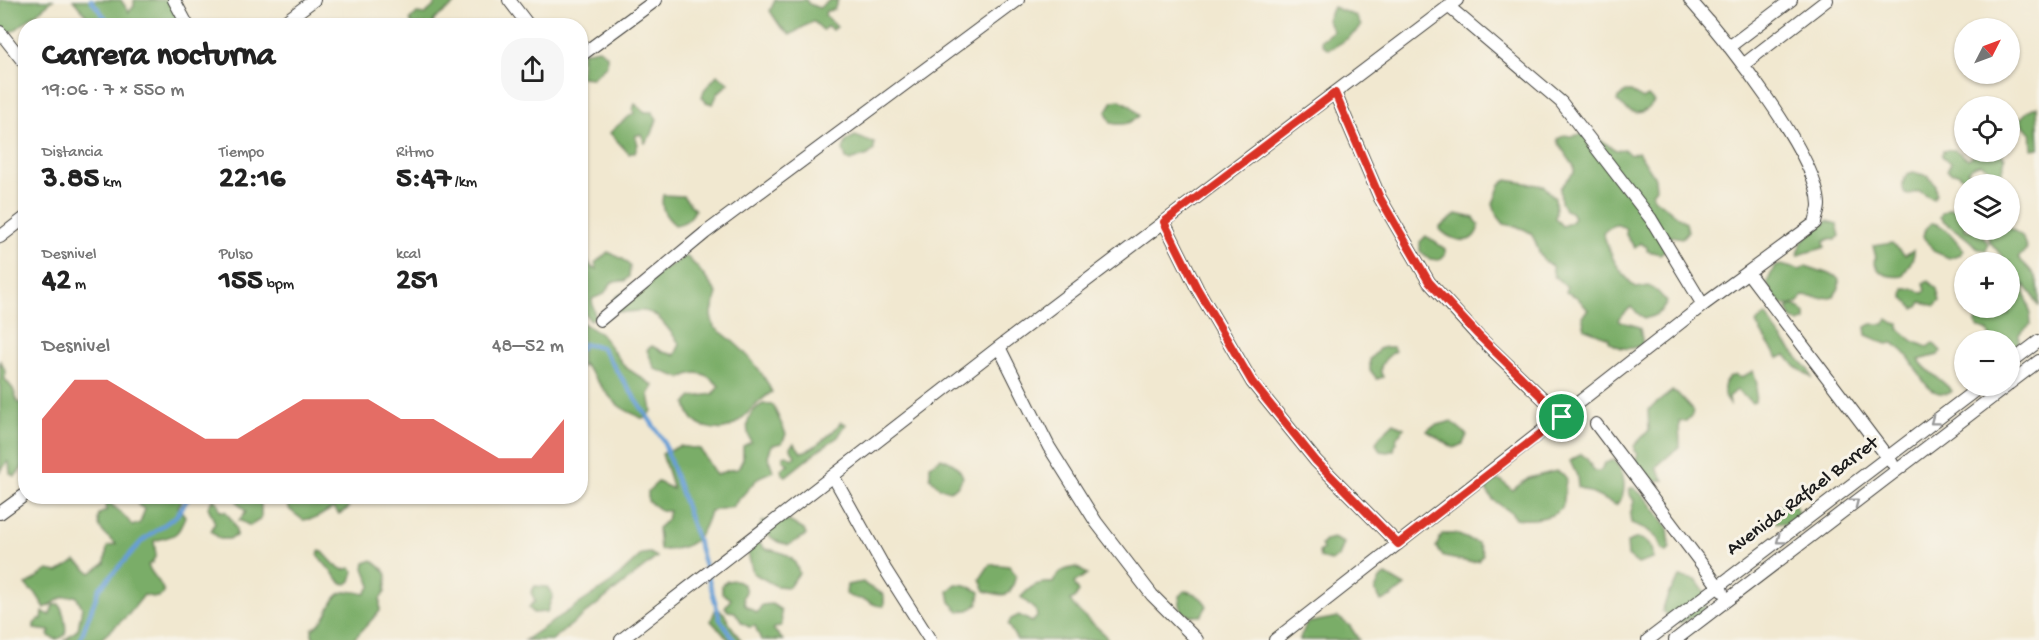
<!DOCTYPE html>
<html lang="es">
<head>
<meta charset="utf-8">
<style>
	:root { --surface:#fff; --page:#f6f6f6; --text:#222; --muted:#767676; --accent:#d93025 }
	body { margin:0; font-family:"Gochi Hand",sans-serif; background:var(--page); color:var(--text); height:100vh; display:flex; flex-direction:column; font-size:22px; white-space:nowrap }
	* { box-sizing:border-box; margin:0 }
	p { font-size:20px; color:var(--muted) }
	.icon { flex:none; width:33px; height:33px; fill:none; stroke:currentColor; stroke-width:2; stroke-linecap:round; stroke-linejoin:round }
	.map { position:relative; flex:1; overflow:hidden }
	.details { position:absolute; left:18px; top:18px; width:570px; height:486px; display:flex; flex-direction:column; background:var(--surface); border-radius:24px; box-shadow:0 2px 4px #0004 }
	.details>* { flex:none }
	.needle { width:39px; rotate:48deg }
	.fabs { position:absolute; left:1954px; top:18px; display:grid; gap:12px }
	.fabs a { display:grid; place-items:center; width:66px; height:66px; border-radius:50%; background:var(--surface); box-shadow:0 2px 4px #0004; font-size:30px }
	.pin { position:absolute; display:grid; place-items:center; width:51px; height:51px; color:#fff; margin:-26px; border:3px solid #fff; border-radius:50%; box-shadow:0 2px 6px #0007 }
	.round { display:grid; place-items:center; flex:none; width:63px; height:63px; border-radius:24px; background:var(--page) }
	.head { display:flex; align-items:center; justify-content:space-between; height:102px; padding:0 24px }
	h1 { font-size:33px; font-weight:700; line-height:45px }
	.figures { display:grid; grid-template-columns:repeat(3,1fr); gap:9px; height:102px; padding:6px 24px }
	.figures div { display:grid; align-content:center }
	.figures b { font-size:30px; font-weight:700 }
	.figures small { font-size:16px; font-weight:400 }
	.figures p { font-size:16px }
	.chart { height:168px; padding:12px 24px }
	.chart p { display:flex; justify-content:space-between }
	.chart svg { width:100%; height:108px; margin-top:6px; fill:var(--accent); opacity:.7 }
	.map>svg:first-child { display:block }
</style>
</head>
<body>
<div class="map">
<svg width="2039" height="640" viewBox="0 0 2039 640">
	<rect width="100%" height="100%" fill="#f7f3e8"/>
	<filter id="ink" filterUnits="userSpaceOnUse"><feTurbulence type="fractalNoise" baseFrequency=".0167" numOctaves="2"/><feDisplacementMap in="SourceGraphic" scale="12" xChannelSelector="R" yChannelSelector="G"/><feConvolveMatrix kernelMatrix="1 2 1 2 8 2 1 2 1" color-interpolation-filters="sRGB"/></filter>
	<filter id="wash" filterUnits="userSpaceOnUse"><feTurbulence type="fractalNoise" baseFrequency=".008" numOctaves="4" result="noise"/><feDisplacementMap in="SourceGraphic" scale="24" xChannelSelector="R" yChannelSelector="G"/><feGaussianBlur stdDeviation="1.35" result="paint"/><feColorMatrix in="noise" values="0 0 0 0 0 0 0 0 0 0 0 0 0 0 0 0 0 1.4 0 .05"/><feComposite in="paint" operator="in"/></filter>
	<g filter="url(#wash)">
		<rect width="100%" height="100%" fill="#f1e8d0"/>
		<!-- forest -->
		<path fill="#7aad68" stroke="#4b6442" stroke-width="1.5" d="M0 0H53L15 30 4 34 0 28Z
			M73 0H121L129 12 134 6V0H177L186 25H87L86 15Z
			M437 0H453L455 4 434 20 433 25H412L410 20 417 13 425 14 433 7Z
			M775 0H806L809 4 819 8 830 0H838L834 10 826 11 825 15 837 27 832 30 828 26 823 30 813 21 790 35 780 26 770 11Z
			M1333 7 1356 16 1361 26C1356 33 1336 48 1328 49L1322 44 1321 40 1333 31 1327 20Z
			M599 49 607 55V65L592 78 581 77 582 52Z
			M717 75 729 83 718 93 713 104 706 102 702 97 704 90Z
			M1626 92H1631L1643 99 1648 96 1654 102C1642 118 1630 115 1617 101L1618 97Z
			M1120 100 1131 106 1139 116C1129 124 1123 126 1111 123L1106 112 1113 101Z
			M635 104 645 112H652L657 119 652 134 645 143 641 134 635 136 638 144 635 152 629 154 610 133C615 127 627 118 634 113L633 109Z
			M2037 106 2039 148 2032 149C2030 127 2036 139 2020 122V119L2029 110Z
			M1584 134 1592 135 1616 150 1624 149 1630 155 1638 152 1655 178 1656 188 1652 193 1654 198 1686 223 1688 231 1682 238 1671 236 1668 248 1660 254 1647 251V247L1640 243 1635 248 1626 235V229C1616 222 1612 225 1603 233 1612 259 1616 268 1636 288L1649 286 1658 292 1667 302C1662 313 1655 316 1644 319L1631 307 1618 320C1625 325 1632 323 1640 328L1643 345C1629 350 1622 350 1609 342V338L1585 329 1582 316 1588 310 1577 297 1566 292 1567 287 1554 276 1552 266C1534 256 1541 247 1531 234 1525 227 1512 226 1504 224L1496 214 1493 204 1500 184 1507 180 1544 186 1555 198 1556 213 1555 218 1562 226 1570 223 1574 217 1571 212 1565 210 1561 202 1560 188 1574 172V166L1560 146 1558 139 1565 135 1570 136Z
			M855 136 874 143V150L868 155 850 161 846 159 843 149 847 140Z
			M1951 150H1955L1968 159 1979 152H2000L2005 158 2001 175C1986 171 1984 155 1968 171L1969 176 1973 179 1975 176 1987 184H1966L1964 179 1958 173H1951L1947 170 1951 164 1942 156 1943 151Z
			M1913 172 1928 176 1935 184 1936 194 1934 199C1921 197 1924 186 1910 195L1905 194C1901 186 1903 181 1907 174Z
			M663 195 683 196 695 210C691 219 684 224 675 225 665 216 660 209 663 195Z
			M1949 209 1961 210 1965 213V230H1980L1988 244 1986 250 1977 249C1968 235 1951 230 1940 217L1942 213Z
			M1457 214 1474 218 1479 225C1478 228 1478 232 1475 235 1466 247 1446 237 1439 228Z
			M1828 221 1837 224 1840 236 1835 240 1829 239 1824 242 1825 247C1816 251 1806 251 1798 256 1797 240 1816 228 1828 221Z
			M1931 223C1946 224 1954 239 1964 250L1961 254 1949 258 1933 251 1931 246 1923 237 1925 229Z
			M2010 228 2022 236 2027 249 2018 258C2039 276 2039 280 2039 307L2032 294 2010 268 2013 282 2022 283C2026 292 2031 316 2031 324L2019 334 2018 349H2010V340H1991L1988 331 1978 327 1975 323 1977 319 1990 315 1996 319 2009 314 2010 262H2007L1989 241 1987 230Z
			M1426 236 1445 249V255L1439 260 1430 259 1420 251V242Z
			M1892 243 1905 255 1914 250C1915 259 1907 267 1903 276 1889 278 1878 275 1874 261L1876 258 1873 246Z
			M580 249 592 268 597 269 595 263 608 252 623 259 630 266 629 277 625 281 612 282 604 294 592 299 595 317 590 320 581 309Z
			M686 256 698 268 717 293 711 316 714 327C739 344 759 364 772 392 756 401 740 426 724 429 718 431 710 428 705 427 694 425 688 413 686 403L692 397 713 394 719 386C707 373 697 369 681 378L655 369 647 350 652 346 663 352 675 355 680 344C668 330 658 308 637 311 627 312 625 313 614 311L616 297Z
			M1781 265 1800 270 1806 266 1835 276 1839 280V288L1834 296C1824 299 1814 298 1803 296L1797 303 1793 305 1800 308 1805 314V320L1799 323 1791 318 1787 308 1793 305C1778 308 1771 295 1767 283L1774 267Z
			M1928 281 1937 289 1940 301 1935 306 1921 302 1918 307 1914 309 1903 297 1904 289H1914L1923 293 1926 290 1924 283Z
			M1766 315C1777 335 1795 354 1810 371L1812 378 1795 366 1786 355 1778 358C1773 351 1759 330 1756 323Z
			M1888 319 1894 323 1899 324V329L1913 341 1927 347 1933 343 1941 351 1938 355 1919 360C1927 373 1942 379 1952 391L1950 393C1923 398 1920 368 1904 352 1901 349 1896 346 1893 343L1887 344 1866 335 1865 327 1872 324H1884Z
			M581 322 601 334 625 367 654 386 649 394 652 411 643 419C635 414 625 411 618 405 604 393 596 377 583 364L581 368Z
			M1385 347H1393L1395 351C1386 358 1376 366 1383 377L1377 379 1370 370V359L1379 349Z
			M0 360 5 370V379L13 389 18 402 25 405V465L15 476 10 474 9 462H7L0 472Z
			M1753 371 1757 384 1755 402 1752 403 1737 390 1729 397 1730 404C1721 394 1721 377 1737 375L1740 378Z
			M1672 391 1677 393 1693 410 1692 415 1686 421 1679 422 1680 446 1656 467 1664 480 1654 481 1638 476 1636 460 1638 454 1634 451V446L1649 430 1648 410Z
			M763 404 773 405 786 434 782 443 772 445 768 456 773 471 759 477 732 507 710 511C702 540 691 550 660 550L658 528 667 520 669 511 660 510 648 501V491L658 482 673 489 662 454 679 446 700 449 716 475 728 470 738 469 743 459V446L751 442C744 426 747 412 763 404Z
			M1451 421 1467 435 1463 444 1454 448 1427 431C1432 424 1443 425 1451 421Z
			M841 422 846 424 838 437 820 449 786 476 782 474 781 469 788 464 783 460V456L787 455 792 459 795 456 790 447 794 443 801 452C811 452 835 431 841 422Z
			M1394 423 1404 428 1397 437 1394 450 1388 452 1380 451 1376 443 1380 436Z
			M1581 454 1587 459 1594 471H1600L1605 463 1613 460C1625 470 1629 493 1616 505L1578 487 1577 476 1570 461Z
			M941 458C952 462 959 466 963 477L958 486 950 491 939 487 930 478V465Z
			M1556 471 1563 474 1567 479C1563 487 1566 495 1563 504 1559 519 1527 521 1515 518L1512 513 1493 500 1485 488 1492 480 1502 481 1512 490 1529 478Z
			M1630 488H1634L1648 500 1668 527 1670 549 1667 552 1662 550 1658 539 1646 529 1631 523 1630 515 1634 501 1629 493Z
			M286 496 341 497 349 508 339 514 333 508 316 518 303 520 290 510 285 499Z
			M133 497H184L178 507 185 516C178 539 172 535 154 541L156 555 152 563 148 565C151 575 162 581 164 593 158 600 152 597 144 595L129 614 100 640H65L78 629 82 607 76 596 63 597 45 608 35 592 30 590 26 585 48 570 58 572 76 561 91 573 105 563 107 547 116 544C106 536 95 528 99 514L106 511 105 504 109 502C117 510 127 516 132 526L140 523 145 509 139 506Z
			M238 497H249L261 504V519L250 526 239 520 246 512 237 502Z
			M213 499 218 503 220 511H225C231 519 238 526 236 536L229 539H220L211 531 215 523 208 507Z
			M1788 501 1793 502 1800 515 1797 519 1790 520 1785 524 1777 523 1771 518 1773 511Z
			M763 521H789L804 530 806 535 789 545 778 542 759 529Z
			M1442 534H1456L1478 543 1483 554 1478 561 1469 562 1444 557 1436 547Z
			M1333 538 1344 543 1339 557 1331 561 1320 558 1319 552 1323 549 1321 545 1326 540Z
			M1638 538C1649 542 1654 546 1653 559L1638 564 1628 556 1627 542Z
			M752 541 761 544 765 549C781 551 795 555 799 573L789 587 776 586 753 573 746 545Z
			M319 551 323 552 335 565 343 570 350 568 354 571 351 581 347 584 341 583 318 556Z
			M650 553 657 557 552 640H525L612 582 642 554Z
			M372 560 383 569 387 575 385 592 380 599V611L353 640H315L312 635V629C338 615 323 582 365 594L371 586 364 568 365 563Z
			M990 564 1009 566 1016 575C1011 597 1007 598 985 591L980 579Z
			M1076 567 1087 574 1074 583 1079 592 1075 598 1070 600C1080 618 1099 624 1108 640H1017L1008 625 1011 619 1019 615 1032 622 1037 617 1036 611 1021 597C1031 586 1037 582 1053 583 1057 572 1064 569 1076 567Z
			M1386 575 1405 586 1391 597 1381 601 1375 590 1380 579Z
			M1680 577 1696 580 1706 594 1704 601 1706 608 1697 616 1680 623 1662 611 1669 593Z
			M735 580 744 585 746 592 743 597 745 605 757 613 762 605 772 604 781 610 782 625 773 629 783 640H761L755 626 749 627 742 623 735 612 728 611 725 607 731 599 722 593V585L727 581Z
			M863 582C868 588 877 590 884 595V606C875 607 873 603 865 600 857 598 853 599 846 594L847 585Z
			M956 584 966 585 980 592 978 604 969 610 959 611 950 602 948 591Z
			M535 586 547 587 553 595 547 612 533 613 529 607 535 601 531 592Z
			M1185 591C1194 592 1203 598 1207 606L1201 616H1190L1181 611 1179 596Z
			M59 604C64 611 67 627 65 635 59 640 53 640 48 635L50 631 34 629V624L39 619H42L43 612 50 615 53 605Z
			M716 608 724 613 731 626 741 640H729L711 621Z
			M1338 617 1350 626 1359 640H1299L1307 623Z"/>
		<g fill="none" stroke-linecap="round" stroke-linejoin="round">
			<!-- stream -->
			<path stroke="#679fd5" stroke-width="4.5" d="M91 0 112 26
				M580 349 583 344 601 347 663 440 698 542 720 619 734 640
				M80 640 99 589 142 541 176 516 190 496"/>
		</g>
	</g>
	<g filter="url(#ink)">
		<g fill="none" stroke-linecap="round" stroke-linejoin="round">
			<!-- minor casing -->
			<g stroke="#3c3b37" stroke-width="14">
				<path id="minor" d="M174 0 188 26
					M509 0 529 26
					M1448 6 1561 102 1651 219 1703 305
					M279 26 314 0
					M0 32 26 65
					M1729 47 1791 0
					M580 56 656 0
					M1743 65 1827 0
					M1335 93 1380 198 1429 282 1477 335 1562 417
					M1164 222 1197 288 1252 382 1316 461 1398 544
					M0 237 26 217
					M1748 273 1892 463
					M600 320 705 233 1018 0
					M999 347 1049 447 1096 522 1152 595 1197 640
					M2010 363 2039 341
					M2010 383 2039 361
					M1596 424 1722 591
					M833 476 885 569 930 640
					M0 513 26 494
					M621 640 999 347 1457 0
					M1275 640 1703 305 1815 223C1816 217 1819 211 1819 205 1818 155 1725 39 1690 0
					M1648 640 1981 386
					M1675 640 2007 386"/>
			</g>
			<!-- minor -->
			<use href="#minor" stroke="#fff" stroke-width="12"/>
		</g>
		<!-- one-way arrows -->
		<defs><path id="oneway-chevron" d="M-2-3.5L2.5 0L-2 3.5" fill="none" stroke-width="1.6" stroke-linecap="round" stroke-linejoin="round" transform="scale(1.5)"/></defs>
		<g stroke="#999">
			<use href="#oneway-chevron" transform="translate(1934 421) rotate(143)"/>
			<use href="#oneway-chevron" transform="translate(1855 502) rotate(-38)"/>
			<use href="#oneway-chevron" transform="translate(1780 540) rotate(143)"/>
		</g>
	</g>
	<g fill="none" stroke-linecap="round" stroke-linejoin="round" filter="url(#ink)">
		<!-- route casing -->
		<g stroke="#fff" stroke-width="12">
			<path id="route" d="M1335 93 1380 198 1429 282 1478 335 1562 417 1398 544 1316 461 1252 382 1197 288 1164 222Z"/>
		</g>
		<!-- route -->
		<use href="#route" stroke="#d93025" stroke-width="8"/>
	</g>
	<g text-anchor="middle" dominant-baseline="central" stroke-width="6" stroke-linejoin="round" paint-order="stroke">
		<!-- street labels -->
		<g font-size="20" fill="#1c1c1c" stroke="#f7f3e8">
			<text transform="translate(1803 497) rotate(-37)">Avenida Rafael Barret</text>
		</g>
	</g>
</svg>
<div class="fabs">
<a><svg class="needle" viewBox="-14 -14 28 28"><path d="M0-13l5 13h-10z" fill="#e53935"/><path d="M0 13l5-13h-10z" fill="#767676"/></svg></a>
<a><svg class="icon" aria-label="locate" viewBox="0 0 24 24"><circle cx="12" cy="12" r="6"/><path d="M12 2v4M12 18v4M2 12h4M18 12h4"/></svg></a>
<a><svg class="icon" aria-label="layers" viewBox="0 0 24 24"><path d="M12 4l9 5-9 5-9-5zM3 14l9 5 9-5"/></svg></a>
<a>+</a>
<a>−</a>
</div>
<div class="pin" style="left:1562px;top:417px;background:#1e9e55"><svg class="icon" aria-label="arrive" viewBox="0 0 24 24"><path d="M6 21V4h12l-3 4 3 4H6"/></svg></div>
<section class="details">
<div class="head"><div><h1>Carrera nocturna</h1><p>19:06 · 7 × 550 m</p></div><a class="round"><svg class="icon" aria-label="share" viewBox="0 0 24 24"><path d="M12 15V3M7 8l5-5 5 5M5 13v7h14v-7"/></svg></a></div>
<div class="figures">
<div><p>Distancia</p><b>3.85<small> km</small></b></div>
<div><p>Tiempo</p><b>22:16</b></div>
<div><p>Ritmo</p><b>5:47<small> /km</small></b></div>
</div>
<div class="figures">
<div><p>Desnivel</p><b>42<small> m</small></b></div>
<div><p>Pulso</p><b>155<small> bpm</small></b></div>
<div><p>kcal</p><b>251</b></div>
</div>
<div class="chart"><p><span>Desnivel</span>48–52 m</p>
<svg viewBox="0 0 160 44" preserveAspectRatio="none"><path d="M0 44V22L10 6L20 6L30 14L40 22L50 30L60 30L70 22L80 14L90 14L100 14L110 22L120 22L130 30L140 38L150 38L160 22V44z"/></svg>
</div>
</section>
</div>
</body>
</html>
